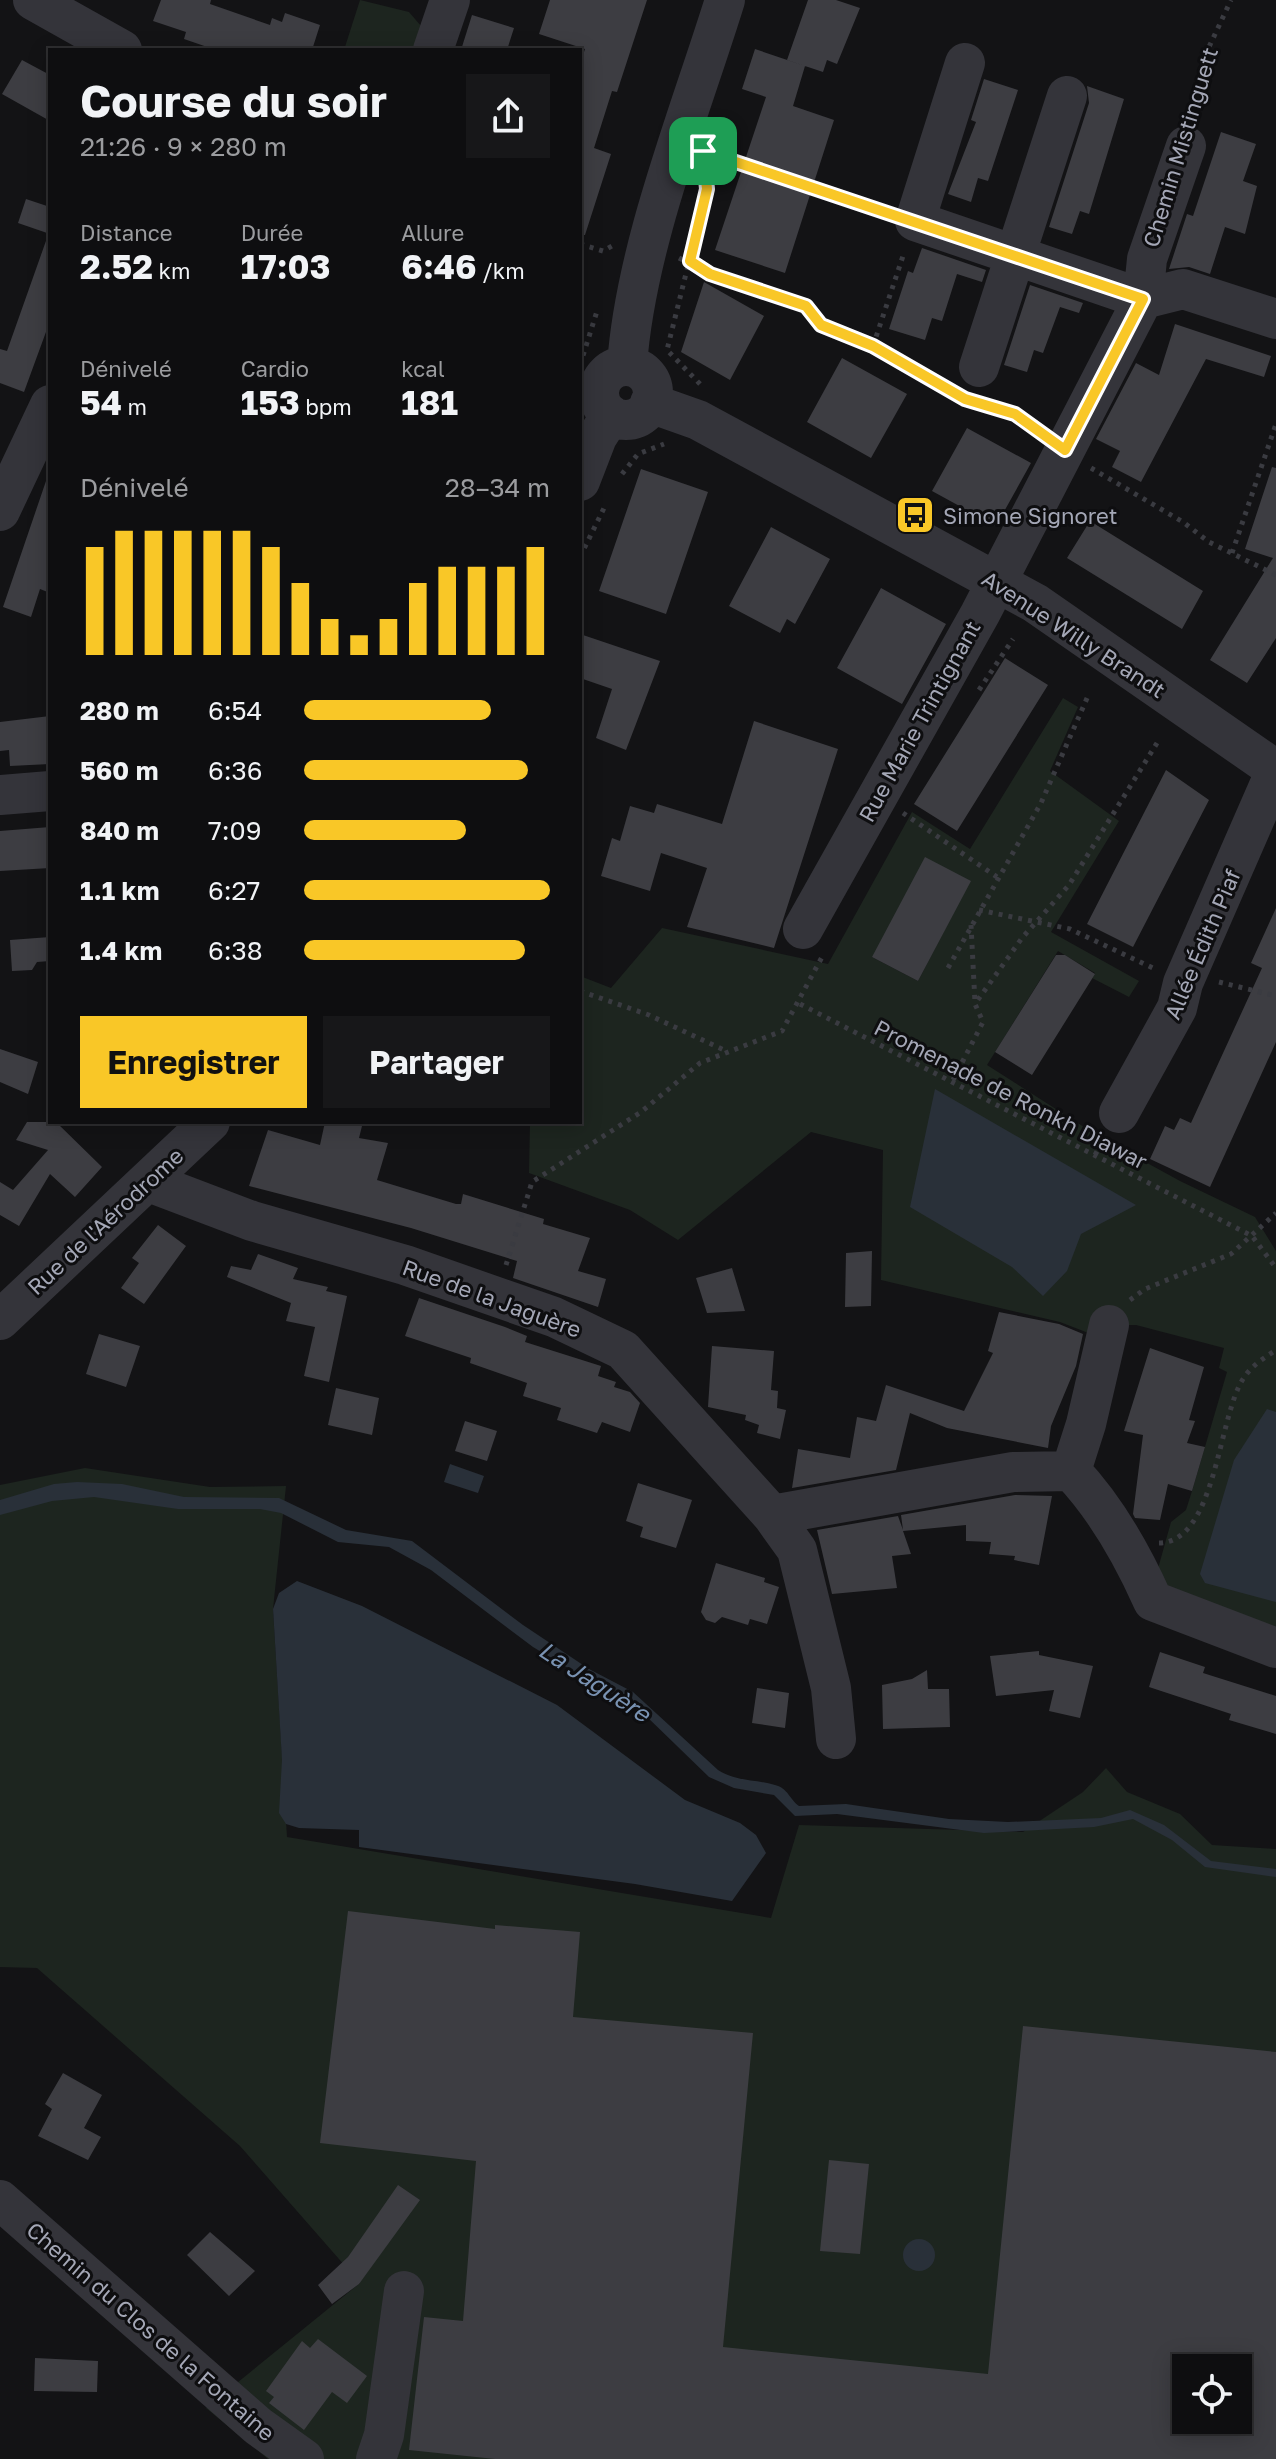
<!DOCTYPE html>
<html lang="fr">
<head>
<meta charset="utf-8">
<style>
	:root { --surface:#0e0e10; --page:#171719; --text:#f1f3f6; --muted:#9b9c9f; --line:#2e2e30; --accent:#f9c727 }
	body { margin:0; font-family:"Golos Text",sans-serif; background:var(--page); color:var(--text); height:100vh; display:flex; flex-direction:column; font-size:30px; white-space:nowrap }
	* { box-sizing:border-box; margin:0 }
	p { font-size:26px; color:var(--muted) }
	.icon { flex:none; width:44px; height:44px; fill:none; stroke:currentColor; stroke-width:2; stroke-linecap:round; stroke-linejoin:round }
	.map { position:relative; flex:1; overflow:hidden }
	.sheet { position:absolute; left:48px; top:48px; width:534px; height:1076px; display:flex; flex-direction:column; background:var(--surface); border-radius:0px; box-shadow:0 4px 20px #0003,0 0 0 2px var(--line) }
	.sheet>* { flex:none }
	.tools { position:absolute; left:1172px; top:2354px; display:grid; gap:16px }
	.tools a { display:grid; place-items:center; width:80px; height:80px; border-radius:0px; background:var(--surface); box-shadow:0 4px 20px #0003,0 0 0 2px var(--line); font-size:40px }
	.pin { position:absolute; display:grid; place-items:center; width:68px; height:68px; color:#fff; margin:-34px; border-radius:16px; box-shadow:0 4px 12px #0006 }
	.round { display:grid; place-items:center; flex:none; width:84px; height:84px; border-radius:0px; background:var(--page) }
	.head { display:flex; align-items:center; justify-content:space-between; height:136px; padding:0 32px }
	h1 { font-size:44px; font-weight:700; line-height:60px }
	.figures { display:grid; grid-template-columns:repeat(3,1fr); gap:12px; height:136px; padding:8px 32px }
	.figures div { display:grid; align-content:center }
	.figures b { font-size:34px; font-weight:700 }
	.figures small { font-size:22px; font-weight:400 }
	.figures p { font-size:22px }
	.chart { height:224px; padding:16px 32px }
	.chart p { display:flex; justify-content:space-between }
	.chart svg { width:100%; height:144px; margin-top:8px; stroke:var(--accent); stroke-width:6 }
	.button { display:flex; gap:16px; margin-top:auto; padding:16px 32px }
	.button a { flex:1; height:92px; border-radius:0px; background:var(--accent); color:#111; font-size:32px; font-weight:700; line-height:92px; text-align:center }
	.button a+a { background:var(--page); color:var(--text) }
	ul { padding:0 32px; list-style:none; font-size:26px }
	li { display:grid; grid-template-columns:128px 96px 1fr; align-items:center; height:60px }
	li i { height:20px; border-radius:10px; background:var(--accent) }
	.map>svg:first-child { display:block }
</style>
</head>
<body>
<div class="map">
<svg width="1276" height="2459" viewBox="0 0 1276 2459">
	<rect width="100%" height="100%" fill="#131315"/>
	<!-- green -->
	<path fill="#1d251f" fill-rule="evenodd" d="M360 0 409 12 427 33 420 50H344Z
		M1063 698 1078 707 1050 771 1119 821 1051 932 1139 981 1129 997 1092 978 1095 973 1058 951 987 1065 1098 1136 1180 1181 1255 1217 1276 1251V1636L1154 1583 1171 1522 1186 1510 1192 1491 1227 1372 1219 1368 1224 1348 1136 1325H1100L1091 1334 1060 1322 881 1280 883 1150 811 1132 678 1240 630 1210 529 1173 530 1122H580V976L611 988 662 928 828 964 912 812 970 849ZM970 881 918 981 872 957Z
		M85 1468 210 1487 286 1486 273 1609 287 1837 771 1918 799 1825 1023 1832 1083 1792 1106 1768 1127 1792 1180 1814 1212 1845 1276 1849V2459H268L206 2408 360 2283 240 2146 37 1968 0 1967V1485ZM1186 2368H1238V2420H1186Z"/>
	<!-- water -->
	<path fill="#293039" d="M935 1089 1136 1205 1081 1234 1067 1271 1043 1296 1012 1267 910 1207Z
		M1267 1409 1276 1412V1602L1205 1583 1200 1574 1234 1460Z
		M450 1464 484 1476 478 1493 444 1482Z
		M77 1482 122 1484 184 1497 279 1498 346 1530 412 1541 523 1625 589 1669 633 1692 718 1770C737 1782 755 1779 775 1785 788 1788 790 1800 799 1806L846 1804 949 1819 1008 1822 1101 1818 1130 1810 1164 1825 1211 1861 1276 1869V1877L1205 1867 1172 1840 1133 1819 1094 1827 984 1833 837 1814 795 1816 774 1795 734 1788 709 1777 643 1713 533 1647 431 1570 389 1547 338 1542 281 1513 260 1509H178L94 1497 52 1501 0 1515V1500L54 1484Z
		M297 1581 362 1606 557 1705 685 1800 740 1823 756 1835 766 1853 732 1901 635 1884 359 1847V1830L299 1828 286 1824 279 1813 282 1760 273 1609 279 1593Z
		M903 2255a16 16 0 1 1 32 0a16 16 0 1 1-32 0Z"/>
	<!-- building -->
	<path fill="#3d3d42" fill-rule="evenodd" d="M161 0H211L210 4 270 25 272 18 282 22 285 13 320 25 312 50H216L184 39 186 32 153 21Z
		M550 0H647L617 92 612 91 594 148 611 154 585 235H580V64L585 49 539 34Z
		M808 0H836L860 8 837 64 827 60 823 72 787 60Z
		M472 15 514 28 507 50H461Z
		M755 49 805 66 793 106 834 120 785 273 715 250 766 97 742 89Z
		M22 60 50 75V121L2 94Z
		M984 79 1018 90 988 181 978 178 971 202 948 194 976 122 971 120Z
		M1087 86 1124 99 1089 214 1080 211 1072 234 1049 227 1089 103Z
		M1221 132 1256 144 1243 181 1257 186 1245 234 1225 227 1210 274 1189 267 1169 269 1187 214 1193 216Z
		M26 199 50 207V234L18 223Z
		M47 238 50 239V321L24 392 0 383V349L7 351Z
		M922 248 986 270 982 282 957 274 942 321 932 318 925 340 889 329 908 271 913 273Z
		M704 282 764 316 730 380 681 352Z
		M1030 285 1083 303 1079 313 1060 307 1043 353 1034 350 1027 372 1004 365Z
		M1175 324 1271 356 1264 377 1206 359 1141 482 1112 467 1120 451 1096 439 1136 363 1159 375Z
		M842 358 907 394 871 458 807 422Z
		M967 428 1031 463 996 526 932 491Z
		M1272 467 1276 468V638L1247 683 1210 660 1273 558 1245 549Z
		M641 469 708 492 666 614 599 591Z
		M46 481 50 482V593L40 589 31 617 3 607Z
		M1090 521 1203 591 1182 629 1067 558Z
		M771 527 830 559 795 624 787 619 780 633 729 606Z
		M881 588 946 624 902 704 837 668Z
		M580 634 660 661 626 750 596 738 612 689 580 678Z
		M1005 658 1048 685 957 831 914 804Z
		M50 716V764L10 766 9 750 0 751V722Z
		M754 721 838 749 774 948 687 927 707 868 661 853 650 891 601 876 612 838 620 841 630 806 654 813 657 804 722 824Z
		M1166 770 1209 800 1133 947 1087 924Z
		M50 827V868L0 871V831Z
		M925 857 971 881 918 981 872 957Z
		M1276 908V1042L1210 1187 1150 1159 1165 1126 1174 1130 1180 1118 1191 1123 1262 968 1251 963Z
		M50 937V961L37 962 32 970 12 971 10 940Z
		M1056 955H1065L1095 974 1032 1075 995 1052Z
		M0 1049 38 1062 28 1094 0 1082Z
		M27 1122H56L102 1167 75 1197 50 1174 19 1226 0 1215V1182L13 1190 48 1150 16 1140Z
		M325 1122H363L359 1138 388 1143 377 1180 456 1204H461L463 1194 544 1219 543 1224 590 1238 578 1271 606 1279 598 1307 513 1278 517 1261 411 1228 249 1186 268 1130 320 1145Z
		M158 1225 186 1246 144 1304 121 1288 139 1263 132 1258Z
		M872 1251 871 1306 845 1307 846 1253Z
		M258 1254 298 1268 293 1279 328 1287 326 1291 347 1296 329 1382 304 1376 315 1327 286 1321 291 1303 227 1277 231 1266 251 1270Z
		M732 1268 745 1311 707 1313 696 1278Z
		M419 1298 505 1327 527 1336 525 1342 601 1366 598 1376 616 1382 614 1387 630 1392 640 1403 630 1432 602 1422 597 1433 557 1420 561 1408 523 1396 527 1383 470 1363 471 1358 405 1336Z
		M999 1312 1059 1324 1083 1334 1076 1366 1051 1426 1048 1448 947 1428 910 1413 896 1470 792 1488 798 1449 850 1458 857 1417 876 1421 886 1385 964 1411 993 1353 988 1351Z
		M99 1334 140 1346 126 1387 86 1374Z
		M712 1346 774 1351 771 1390 778 1391 777 1408 786 1410 780 1439 757 1433 759 1425 745 1420 746 1415 708 1407Z
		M1150 1348 1204 1367 1189 1420 1195 1421 1187 1443 1205 1447 1192 1491 1168 1484 1160 1520 1135 1518 1133 1514 1143 1435 1124 1431Z
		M336 1388 379 1398 372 1435 328 1425Z
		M465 1421 497 1431 487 1461 455 1451Z
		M638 1483 692 1500 676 1548 640 1537 643 1527 626 1521Z
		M1015 1495 1052 1496 1039 1565 1014 1560 1015 1556 989 1554 991 1542 966 1541V1525L903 1531 911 1554 892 1556 897 1588 832 1594 817 1530 898 1516 903 1530 901 1515Z
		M716 1563 765 1578 764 1582 779 1587 767 1624 750 1619 748 1625 722 1617 715 1623 706 1620 701 1612Z
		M1039 1651V1655L1093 1666 1080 1718 1049 1711 1054 1690 996 1696 990 1656Z
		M1160 1652 1205 1667 1203 1673 1276 1696V1734L1229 1720 1231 1714 1149 1687Z
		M927 1670 928 1689H949L950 1727 883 1729 882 1685 912 1679Z
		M757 1688 789 1693 785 1728 752 1723Z
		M348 1911 495 1929V1925L580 1932 573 2017 753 2033 723 2347 988 2374 1023 2026 1276 2052V2459H495L409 2450 424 2317 463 2321 476 2161 320 2143ZM1186 2368H1238V2420H1186Z
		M63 2073 102 2095 84 2128 101 2137 88 2160 38 2136 52 2109 45 2104Z
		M829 2160 869 2164 860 2254 820 2251Z
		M398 2185 420 2200 359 2284 332 2304 318 2285 348 2257Z
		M210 2232 255 2271 229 2296 187 2255Z
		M318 2339 367 2376 347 2403 332 2392 304 2430 269 2403 274 2397 266 2391 302 2341 310 2348Z
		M35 2358 98 2361 97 2392 34 2391Z"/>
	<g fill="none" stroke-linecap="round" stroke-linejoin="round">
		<!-- path -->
		<path stroke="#3a3b41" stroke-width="5" stroke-dasharray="4 6" stroke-linecap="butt" d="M1191 114 1209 47 1231 0
			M707 152 884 211
			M580 244 603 251 612 246
			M679 258 710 274 806 306 821 325 873 346 957 395
			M873 346 904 253
			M580 365 598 308
			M700 384 667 350 707 189 706 173
			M974 402 1015 414 1039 433
			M1091 468 1183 522 1209 542 1276 575
			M622 474 638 454 664 444
			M1232 553 1276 424
			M580 557 606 504
			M979 690 1013 639
			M903 813 997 877
			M979 910 1070 929 1155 969
			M971 925 975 1003
			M948 968 1041 803 1088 696
			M1219 982 1276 996
			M580 991 649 1015 726 1051
			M800 1004 1252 1236 1276 1268
			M953 1080 983 1022 975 1004 1022 938 1069 885 1157 743
			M1095 1155 1104 1139
			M506 1265 532 1182 641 1112 700 1063 782 1031 822 957
			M1130 1300 1145 1289 1231 1254 1276 1213
			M1159 1543C1216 1542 1218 1418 1243 1379 1251 1366 1264 1358 1276 1350"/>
		<!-- minor -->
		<path stroke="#34343a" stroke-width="40" d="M33 0 122 50
			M433 50 450 0
			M965 63 915 221 1143 299
			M1143 299 1183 289 1276 319
			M627 366C635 248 690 113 725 0
			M599 393a27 27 0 1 1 54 0a27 27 0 1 1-54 0Z
			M979 367 1067 96
			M650 403 698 420 1035 603 1276 770
			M580 481 597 437 611 415
			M0 511 50 405
			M0 795 50 791
			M803 929 980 614 1143 299 1147 259 1186 146
			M1119 1113 1177 1008 1183 983 1276 770
			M149 1182 252 1221 405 1265 554 1317 623 1350 772 1515 1013 1472 1071 1471C1107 1509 1132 1554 1153 1601L1276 1648
			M0 1320 210 1122
			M1071 1471 1086 1424 1109 1325
			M772 1515 797 1550 831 1688 836 1739
			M0 2200 258 2426 304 2459
			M376 2459 384 2435 404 2291"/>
	</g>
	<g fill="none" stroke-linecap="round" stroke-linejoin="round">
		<!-- route casing -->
		<g stroke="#fff" stroke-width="16">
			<path id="route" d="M703 151 1143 299 1065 450 1015 414 965 399 873 346 821 325 806 306 710 274 690 261 707 189Z"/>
		</g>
		<!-- route -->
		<use href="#route" stroke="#f9c727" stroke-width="10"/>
	</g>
	<!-- icons -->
	<defs>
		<g id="bus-square" transform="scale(2)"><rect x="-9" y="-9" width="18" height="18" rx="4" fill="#f9c727" stroke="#0e0e10"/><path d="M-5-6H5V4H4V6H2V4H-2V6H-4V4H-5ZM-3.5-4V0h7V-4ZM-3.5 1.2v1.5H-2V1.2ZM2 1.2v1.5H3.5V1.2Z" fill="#111"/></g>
	</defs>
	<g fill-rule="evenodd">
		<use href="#bus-square" x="915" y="515"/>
	</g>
	<g text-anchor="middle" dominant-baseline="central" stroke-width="6" stroke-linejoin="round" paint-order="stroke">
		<!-- street labels -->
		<g font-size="22" fill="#a4a7b6" stroke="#0e0e10">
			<text transform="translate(1180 147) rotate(-73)">Chemin Mistinguett</text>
			<text transform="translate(1074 634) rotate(33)">Avenue Willy Brandt</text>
			<text transform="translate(919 721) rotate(-61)">Rue Marie Trintignant</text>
			<text transform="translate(1202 944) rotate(-67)">Allée Édith Piaf</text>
			<text transform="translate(1011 1094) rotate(27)">Promenade de Ronkh Diawar</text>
			<text transform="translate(105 1221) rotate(-43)">Rue de l'Aérodrome</text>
			<text transform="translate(492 1298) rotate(20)">Rue de la Jaguère</text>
			<text transform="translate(151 2331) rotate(41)">Chemin du Clos de la Fontaine</text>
		</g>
		<!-- poi labels -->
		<g font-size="22" fill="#a4a7b6" stroke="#0e0e10" text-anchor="start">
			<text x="943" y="515">Simone Signoret</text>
		</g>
		<!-- water labels -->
		<g font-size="24" font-style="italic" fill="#7992b2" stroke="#0e0e10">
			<text transform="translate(595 1681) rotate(33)">La Jaguère</text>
		</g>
	</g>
</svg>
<div class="tools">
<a><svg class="icon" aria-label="locate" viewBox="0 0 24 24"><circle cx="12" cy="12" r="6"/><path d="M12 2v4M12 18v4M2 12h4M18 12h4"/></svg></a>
</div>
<div class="pin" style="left:703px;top:151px;background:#1e9e55"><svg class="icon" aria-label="arrive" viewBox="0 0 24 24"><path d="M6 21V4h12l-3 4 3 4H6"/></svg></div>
<section class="sheet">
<div class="head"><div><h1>Course du soir</h1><p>21:26 · 9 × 280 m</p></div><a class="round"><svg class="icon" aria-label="share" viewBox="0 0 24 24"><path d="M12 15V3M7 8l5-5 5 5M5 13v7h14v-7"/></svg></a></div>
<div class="figures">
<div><p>Distance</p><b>2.52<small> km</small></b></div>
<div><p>Durée</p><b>17:03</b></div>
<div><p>Allure</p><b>6:46<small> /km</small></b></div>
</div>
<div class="figures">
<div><p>Dénivelé</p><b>54<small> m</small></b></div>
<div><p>Cardio</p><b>153<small> bpm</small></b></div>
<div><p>kcal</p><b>181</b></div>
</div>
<div class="chart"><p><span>Dénivelé</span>28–34 m</p>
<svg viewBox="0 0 160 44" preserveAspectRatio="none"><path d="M5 44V11M15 44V6M25 44V6M35 44V6M45 44V6M55 44V6M65 44V11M75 44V22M85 44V33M95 44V38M105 44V33M115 44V22M125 44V17M135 44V17M145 44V17M155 44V11"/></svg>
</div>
<ul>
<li><b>280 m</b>6:54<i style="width:76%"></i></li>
<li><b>560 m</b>6:36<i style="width:91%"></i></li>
<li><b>840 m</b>7:09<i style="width:66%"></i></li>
<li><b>1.1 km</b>6:27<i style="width:100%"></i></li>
<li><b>1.4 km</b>6:38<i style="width:90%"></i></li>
</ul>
<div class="button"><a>Enregistrer</a><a>Partager</a></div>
</section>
</div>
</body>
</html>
